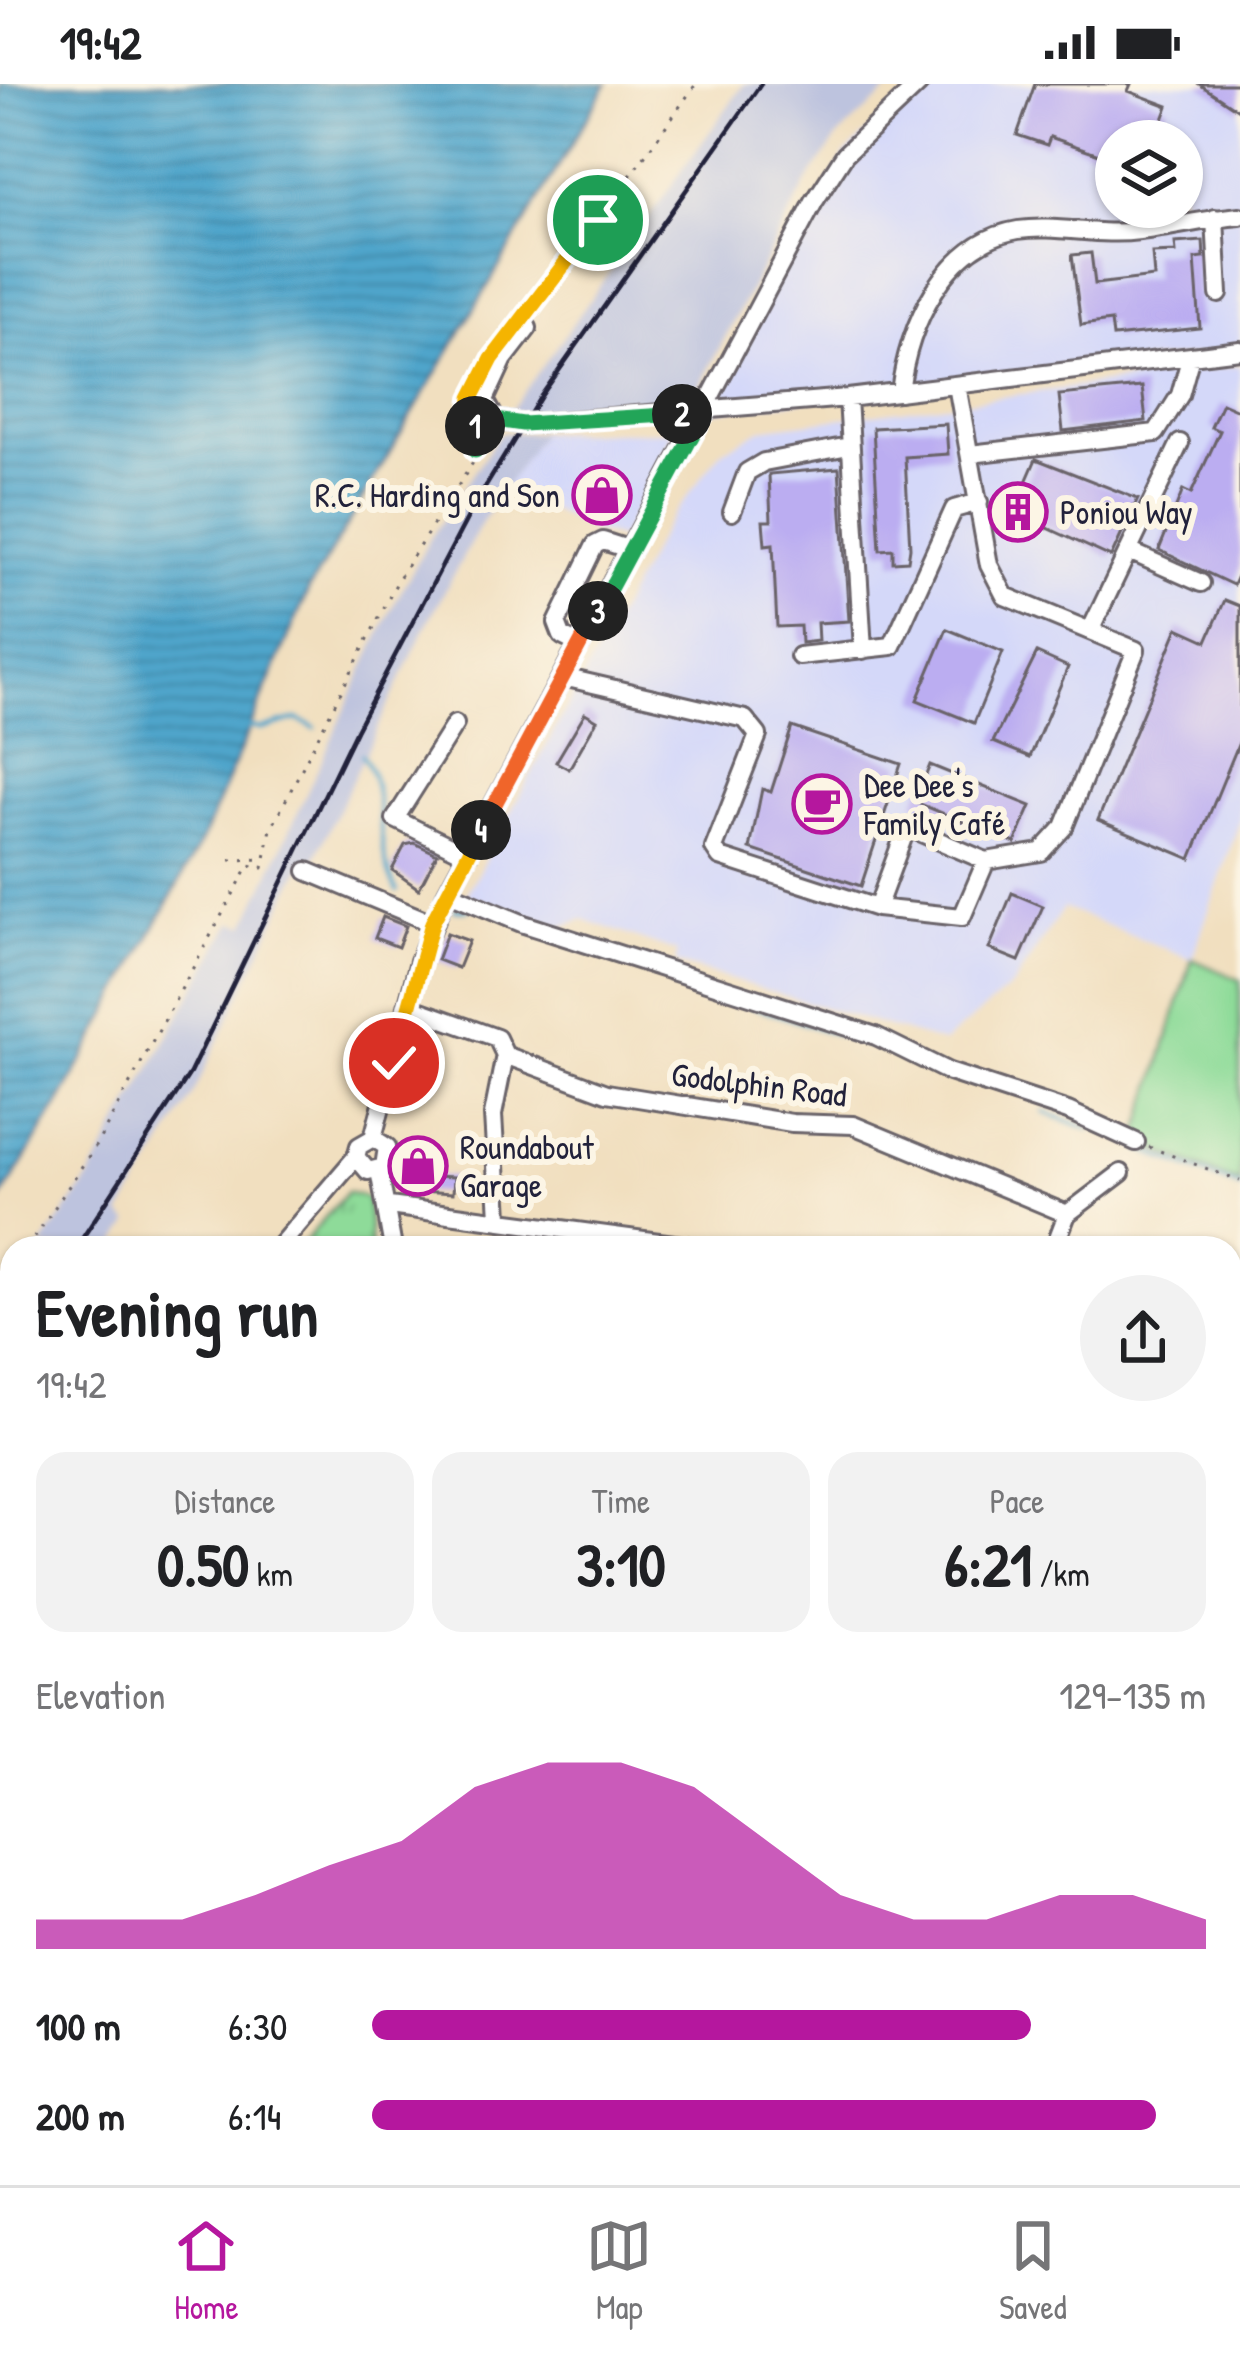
<!DOCTYPE html>
<html lang="en">
<head>
<meta charset="utf-8">
<style>
	:root { --surface:#fff; --page:#f2f2f2; --text:#202124; --muted:#757577; --line:#e0e0e0; --accent:#b5179e }
	body { margin:0; font-family:"Patrick Hand",sans-serif; background:var(--page); color:var(--text); height:100vh; display:flex; flex-direction:column; font-size:45px; white-space:nowrap }
	* { box-sizing:border-box; margin:0 }
	p { font-size:39px; color:var(--muted) }
	.icon { flex:none; width:66px; height:66px; fill:none; stroke:currentColor; stroke-width:2; stroke-linecap:round; stroke-linejoin:round }
	.map { position:relative; flex:1; overflow:hidden }
	.drawer { position:absolute; left:0px; top:1152px; width:1242px; height:951px; display:flex; flex-direction:column; background:var(--surface); border-radius:36px 36px 0 0; box-shadow:0 3px 9px #0004 }
	.drawer>* { flex:none }
	.fabs { position:absolute; left:1095px; top:36px; display:grid; gap:24px }
	.fabs a { display:grid; place-items:center; width:108px; height:108px; border-radius:50%; background:var(--surface); box-shadow:0 3px 9px #0004; font-size:60px }
	.pin { position:absolute; display:grid; place-items:center; width:102px; height:102px; color:#fff; margin:-51px; border:6px solid #fff; border-radius:50%; box-shadow:0 3px 12px #0007 }
	.km { position:absolute; width:60px; height:60px; margin:-30px; border-radius:50%; background:#222; color:#fff; font-size:33px; line-height:60px; text-align:center }
	.round { display:grid; place-items:center; flex:none; width:126px; height:126px; border-radius:63px; background:var(--page) }
	.headline { display:flex; align-items:center; justify-content:space-between; height:204px; padding:0 36px }
	h1 { font-size:66px; font-weight:700; line-height:90px }
	.figures { display:grid; grid-template-columns:repeat(3,1fr); gap:18px; height:204px; padding:12px 36px }
	.figures div { display:grid; align-content:center; border-radius:30px; background:var(--page); text-align:center }
	.figures b { font-size:60px; font-weight:700 }
	.figures small { font-size:33px; font-weight:400 }
	.figures p { font-size:33px }
	.chart { height:336px; padding:24px 36px }
	.chart p { display:flex; justify-content:space-between }
	.chart svg { width:100%; height:216px; margin-top:12px; fill:var(--accent); opacity:.7 }
	ul { padding:0 36px; list-style:none; font-size:39px }
	li { display:grid; grid-template-columns:192px 144px 1fr; align-items:center; height:90px }
	li i { height:30px; border-radius:15px; background:var(--accent) }
	.status { display:flex; justify-content:space-between; align-items:center; height:84px; padding:0 60px; background:var(--surface); direction:ltr }
	.status svg { height:33px; fill:currentColor }
	.tab-bar { display:flex; justify-content:space-around; align-items:center; height:168px; border-top:3px solid var(--line); background:var(--surface); font-size:33px; color:var(--muted) }
	.tab-bar a { display:grid; justify-items:center; gap:6px }
	.tab-bar .current { color:var(--accent) }
	.map>svg:first-child { display:block }
</style>
</head>
<body>
<div class="status"><b>19:42</b><svg viewBox="0 0 49 12"><path d="M0 12V9h3v3zM5 12V6h3v6zM10 12V3h3v9zM15 12V0h3v12zM26 1h20v11H26zM47 4h2v5h-2z"/></svg></div>
<div class="map">
<svg width="1240" height="2101" viewBox="0 0 1240 2101">
	<defs>
		<pattern id="grass-tufts" width="24" height="20" patternUnits="userSpaceOnUse" patternTransform="scale(3)"><rect width="24" height="20" fill="#8edb99"/><path d="M3 7l-1-3M5 7V3M7 7l1-3M15 17l-1-3M17 17v-4M19 17l1-3" fill="none" stroke="#7abc85"/></pattern>
		<pattern id="wetland-marsh" width="20" height="14" patternUnits="userSpaceOnUse" patternTransform="scale(3)"><rect width="20" height="14" fill="#8edb99"/><path d="M1 5h8M5 5V1M11 12h8M15 12V8" fill="none" stroke="#7abc85"/></pattern>
		<pattern id="water-rules" width="6" height="5" patternUnits="userSpaceOnUse" patternTransform="scale(3)"><rect width="6" height="5" fill="#4fa5cb"/><path d="M0 2.5h6" fill="none" stroke="#4186a6"/></pattern>
	</defs>
	<rect width="100%" height="100%" fill="#fcf5e5"/>
	<filter id="ink" filterUnits="userSpaceOnUse"><feTurbulence type="fractalNoise" baseFrequency=".00833" numOctaves="2"/><feDisplacementMap in="SourceGraphic" scale="24" xChannelSelector="R" yChannelSelector="G"/><feConvolveMatrix kernelMatrix="1 2 1 2 8 2 1 2 1" color-interpolation-filters="sRGB"/></filter>
	<filter id="wash" filterUnits="userSpaceOnUse"><feTurbulence type="fractalNoise" baseFrequency=".004" numOctaves="4" result="noise"/><feDisplacementMap in="SourceGraphic" scale="48" xChannelSelector="R" yChannelSelector="G"/><feGaussianBlur stdDeviation="2.7" result="paint"/><feColorMatrix in="noise" values="0 0 0 0 0 0 0 0 0 0 0 0 0 0 0 0 0 1.4 0 .05"/><feComposite in="paint" operator="in"/></filter>
	<g filter="url(#wash)">
		<rect width="100%" height="100%" fill="#f1dfbf"/>
		<!-- built -->
		<path fill="#d4d8f9" fill-rule="evenodd" d="M919 0H1240V266L705 328 845 70ZM1116 57H1182V123H1116Z
			M1240 281V736L1192 875 1063 824 1013 901 943 959 676 879 677 868 583 835 559 844 466 811 665 442 721 368 761 345Z
			M673 347 621 454 592 447 506 402 541 349Z
			M490 2091H773L767 2101H491Z"/>
		<!-- industrial -->
		<path fill="#bdc3de" d="M744 0H896L838 53 808 96 691 318 578 330 509 329Z
			M500 349H541L480 442 428 538 310 785 301 782 192 1013 121 1131 130 1139 113 1164H40L88 1096 232 838 246 841 390 528 428 458Z
			M12 1203V1285L0 1302V1219Z"/>
		<!-- grass -->
		<path fill="url(#grass-tufts)" stroke="#587e6a" stroke-width="3" d="M347 1108 367 1114 371 1164H299Z
			M12 1743V2091H462L463 2101H0V1750Z"/>
		<!-- wetland -->
		<path fill="url(#wetland-marsh)" stroke="#587e6a" stroke-width="3" d="M12 1575V1746L0 1752V1602Z"/>
		<!-- green -->
		<path fill="#8edb99" stroke="#587e6a" stroke-width="3" d="M1192 875 1240 896V1099L1136 1058Z"/>
		<!-- water -->
		<path fill="url(#water-rules)" stroke="#386483" stroke-width="3" d="M0 0H607L308 507 203 754 62 1015 0 1117Z"/>
		<g fill="none" stroke-linecap="round" stroke-linejoin="round">
			<!-- stream -->
			<path stroke="#4fa5cb" stroke-width="4.5" d="M250 643 262 645 297 635 315 644
				M362 671C388 705 372 764 397 807
				M455 826 468 825
				M688 901 889 967
				M904 975 931 988
				M1044 1028 1089 1045
				M1139 1065 1240 1103"/>
		</g>
		<g id="blocks">
			<!-- building -->
			<path fill="#bbadf1" d="M1035 0H1131L1128 7 1168 22 1155 57H1116V76L1050 53 1047 61 1017 51Z
				M1199 0H1240V27Z
				M1203 157 1204 174 1195 175 1200 244 1113 253 1111 237 1081 241 1072 171 1091 169 1095 200 1154 193 1152 169 1176 168 1175 159Z
				M1142 303 1146 337 1063 347 1059 311Z
				M1222 319 1240 327V485L1233 501 1159 466 1183 406 1191 410 1220 347 1211 343Z
				M946 340 948 370 905 373 910 464 908 477 893 478V465L880 466 873 344Z
				M1036 375 1138 415 1111 473 1013 428Z
				M839 384 849 537 817 539 818 557 801 559 800 542 777 543 773 460 765 461 763 437H771L769 390Z
				M600 389 621 399 604 433 584 423Z
				M1225 516 1240 522V656L1191 775 1098 736 1178 544 1207 557Z
				M947 545 1003 568 974 639 917 616Z
				M1037 569 1068 583 1030 673 993 658Z
				M585 629 597 636 569 685 556 678Z
				M792 643 901 680 861 802 750 765 762 705 771 708Z
				M930 681 1031 722 1015 759 915 718Z
				M414 759 437 770 419 805 392 786 405 761Z
				M1012 809 1043 822 1019 877 989 865Z
				M383 833 406 842 398 863 375 854Z
				M447 849 469 857 458 884 437 876Z
				M403 1071 434 1072 433 1092 454 1093 453 1109 401 1106Z"/>
		</g>
	</g>
	<g filter="url(#ink)">
		<use href="#blocks" fill-opacity="0" stroke="#6a6469" stroke-width="3"/>
		<g fill="none" stroke-linecap="round" stroke-linejoin="round">
			<!-- minor casing -->
			<g stroke="#6a6469" stroke-width="22">
				<path id="minor" d="M1215 134 1219 210
					M528 244 504 275 485 316 496 336 523 340 848 314 1240 266
					M900 308C908 243 944 158 1018 146 1057 140 1099 153 1139 147 1173 143 1206 135 1240 132
					M848 314 863 566
					M970 370 1156 349 1180 311 1191 272
					M732 428 747 388 764 378 849 362
					M1129 467 1201 499
					M1091 545 1180 359
					M580 561 562 552 557 539 595 461 603 457 631 466
					M799 572 892 562 954 425 979 418
					M563 593 745 635 758 651 714 764 720 773 877 824 907 743 986 777 1041 768 1064 743 1136 566 1005 512 989 481 957 301
					M455 640 395 735 468 771
					M307 787 432 839
					M447 808 524 840 876 952 949 988 1068 1027 1136 1058
					M877 824 962 833 986 777
					M410 923 497 954 505 971 493 1031 499 1133
					M505 971 607 1009 792 1039 853 1041 1067 1130
					M356 1073 368 1087 384 1083 387 1063 373 1054
					M379 1086 393 1164
					M389 1122 704 1164
					M278 1164 356 1073 359 1062 373 1054 419 877 447 808 814 118 845 70 919 0
					M1054 1164 1067 1130 1121 1089
					M0 1523 12 1508
					M462 2091 463 2101
					M582 2091 585 2101
					M692 2091 703 2101"/>
			</g>
			<!-- highway casing -->
			<g stroke="#6a6469" stroke-width="30">
				<path id="highway" d="M1230 1535 1240 1506
					M1230 1628 1240 1600
					M1006 2101 1010 2091
					M1038 2101 1043 2091"/>
			</g>
			<!-- path -->
			<path stroke="#6a6469" stroke-width="3" stroke-dasharray="3 9" stroke-linecap="butt" d="M532 229 696 0
				M477 364 490 348
				M230 776 264 775
				M1149 1063 1240 1097
				M28 1164 98 1058 249 781 263 784 271 745 399 494 474 377 478 346 470 327
				M0 1205 12 1188"/>
			<!-- minor -->
			<use href="#minor" stroke="#fff" stroke-width="16"/>
			<!-- highway -->
			<use href="#highway" stroke="#ffbb71" stroke-width="24"/>
			<!-- rail -->
			<path stroke="#22223b" stroke-width="4.5" d="M76 1164 190 989 356 646 472 425 541 312 761 0
				M0 1258 12 1240"/>
		</g>
	</g>
	<g fill="none" stroke-linecap="round" stroke-linejoin="round" filter="url(#ink)">
		<!-- split-1 casing -->
		<g stroke="#fff" stroke-width="24">
			<path id="split-1" d="M475 342 470 332 472 314 492 275 598 136"/>
		</g>
		<!-- split-2 casing -->
		<g stroke="#fff" stroke-width="24">
			<path id="split-2" d="M475 342V367L496 336 523 340 682 330"/>
		</g>
		<!-- split-3 casing -->
		<g stroke="#fff" stroke-width="24">
			<path id="split-3" d="M598 527 705 328 682 330"/>
		</g>
		<!-- split-4 casing -->
		<g stroke="#fff" stroke-width="24">
			<path id="split-4" d="M481 746 598 527"/>
		</g>
		<!-- split-5 casing -->
		<g stroke="#fff" stroke-width="24">
			<path id="split-5" d="M394 979 432 839 481 746"/>
		</g>
		<!-- split-1 -->
		<use href="#split-1" stroke="#f5b400" stroke-width="15"/>
		<!-- split-2 -->
		<use href="#split-2" stroke="#22a559" stroke-width="15"/>
		<!-- split-3 -->
		<use href="#split-3" stroke="#22a559" stroke-width="15"/>
		<!-- split-4 -->
		<use href="#split-4" stroke="#f0652b" stroke-width="15"/>
		<!-- split-5 -->
		<use href="#split-5" stroke="#f5b400" stroke-width="15"/>
	</g>
	<!-- icons -->
	<defs>
		<g id="shop-ring" transform="scale(3)"><circle r="9.5" fill="#fcf5e5" stroke="#b5179e" stroke-width="1.5"/><path d="M-5-2.5h2.3a2.7 3.5 0 0 1 5.4 0H5L5.5 6h-11ZM-1.5-2.5h3a1.5 2.3 0 0 0-3 0Z" fill="#b5179e"/></g>
		<g id="building-ring" transform="scale(3)"><circle r="9.5" fill="#fcf5e5" stroke="#b5179e" stroke-width="1.5"/><path d="M-4-6H4V6H1V3H-1V6H-4ZM-2.5-4.3h1.7v1.8h-1.7ZM.8-4.3h1.7v1.8H.8ZM-2.5-1h1.7V.8h-1.7ZM.8-1h1.7V.8H.8Z" fill="#b5179e"/></g>
		<g id="cafe-ring" transform="scale(3)"><circle r="9.5" fill="#fcf5e5" stroke="#b5179e" stroke-width="1.5"/><path d="M-5.5-4.5H6V0H3Q3 3.5 0 3.5H-2.5Q-5.5 3.5-5.5 0ZM3-3.2v2h1.7v-2ZM-6 4.5H4V6H-6Z" fill="#b5179e"/></g>
	</defs>
	<g fill-rule="evenodd">
		<use href="#shop-ring" x="602" y="411"/>
		<use href="#building-ring" x="1018" y="428"/>
		<use href="#cafe-ring" x="822" y="720"/>
		<use href="#shop-ring" x="418" y="1082"/>
	</g>
	<g text-anchor="middle" dominant-baseline="central" stroke-width="12" stroke-linejoin="round" paint-order="stroke">
		<!-- poi labels -->
		<g font-size="33" fill="#22223b" stroke="#fcf5e5" text-anchor="start">
			<text x="560" y="411" text-anchor="end">R.C. Harding and Son</text>
			<text x="1060" y="428">Poniou Way</text>
			<text x="864" y="701">Dee Dee's<tspan x="864" dy="38">Family Café</tspan></text>
			<text x="460" y="1063">Roundabout<tspan x="460" dy="38">Garage</tspan></text>
		</g>
		<!-- street labels -->
		<g font-size="33" fill="#22223b" stroke="#fcf5e5">
			<text transform="translate(759 1000) rotate(7)">Godolphin Road</text>
		</g>
	</g>
</svg>
<div class="fabs">
<a><svg class="icon" aria-label="layers" viewBox="0 0 24 24"><path d="M12 4l9 5-9 5-9-5zM3 14l9 5 9-5"/></svg></a>
</div>
<div class="pin" style="left:598px;top:136px;background:#1e9e55"><svg class="icon" aria-label="arrive" viewBox="0 0 24 24"><path d="M6 21V4h12l-3 4 3 4H6"/></svg></div>
<div class="pin" style="left:394px;top:979px;background:#d93025"><svg class="icon" aria-label="check" viewBox="0 0 24 24"><path d="M5 12l5 5 9-10"/></svg></div>
<b class="km" style="left:475px;top:342px">1</b>
<b class="km" style="left:682px;top:330px">2</b>
<b class="km" style="left:598px;top:527px">3</b>
<b class="km" style="left:481px;top:746px">4</b>
<section class="drawer">
<div class="headline"><div><h1>Evening run</h1><p>19:42</p></div><a class="round"><svg class="icon" aria-label="share" viewBox="0 0 24 24"><path d="M12 15V3M7 8l5-5 5 5M5 13v7h14v-7"/></svg></a></div>
<div class="figures">
<div><p>Distance</p><b>0.50<small> km</small></b></div>
<div><p>Time</p><b>3:10</b></div>
<div><p>Pace</p><b>6:21<small> /km</small></b></div>
</div>
<div class="chart"><p><span>Elevation</span>129–135 m</p>
<svg viewBox="0 0 160 44" preserveAspectRatio="none"><path d="M0 44V38L10 38L20 38L30 33L40 27L50 22L60 11L70 6L80 6L90 11L100 22L110 33L120 38L130 38L140 33L150 33L160 38V44z"/></svg>
</div>
<ul>
<li><b>100 m</b>6:30<i style="width:79%"></i></li>
<li><b>200 m</b>6:14<i style="width:94%"></i></li>
</ul>
</section>
</div>
<nav class="tab-bar">
<a class="current"><svg class="icon" aria-label="home" viewBox="0 0 24 24"><path d="M3 11l9-7 9 7M6 9v11h12V9"/></svg>Home</a>
<a><svg class="icon" aria-label="map" viewBox="0 0 24 24"><path d="M3 6l6-2 6 2 6-2v14l-6 2-6-2-6 2zM9 4v14M15 6v14"/></svg>Map</a>
<a><svg class="icon" aria-label="saved" viewBox="0 0 24 24"><path d="M7 4h10v16l-5-4-5 4z"/></svg>Saved</a>
</nav>
</body>
</html>
